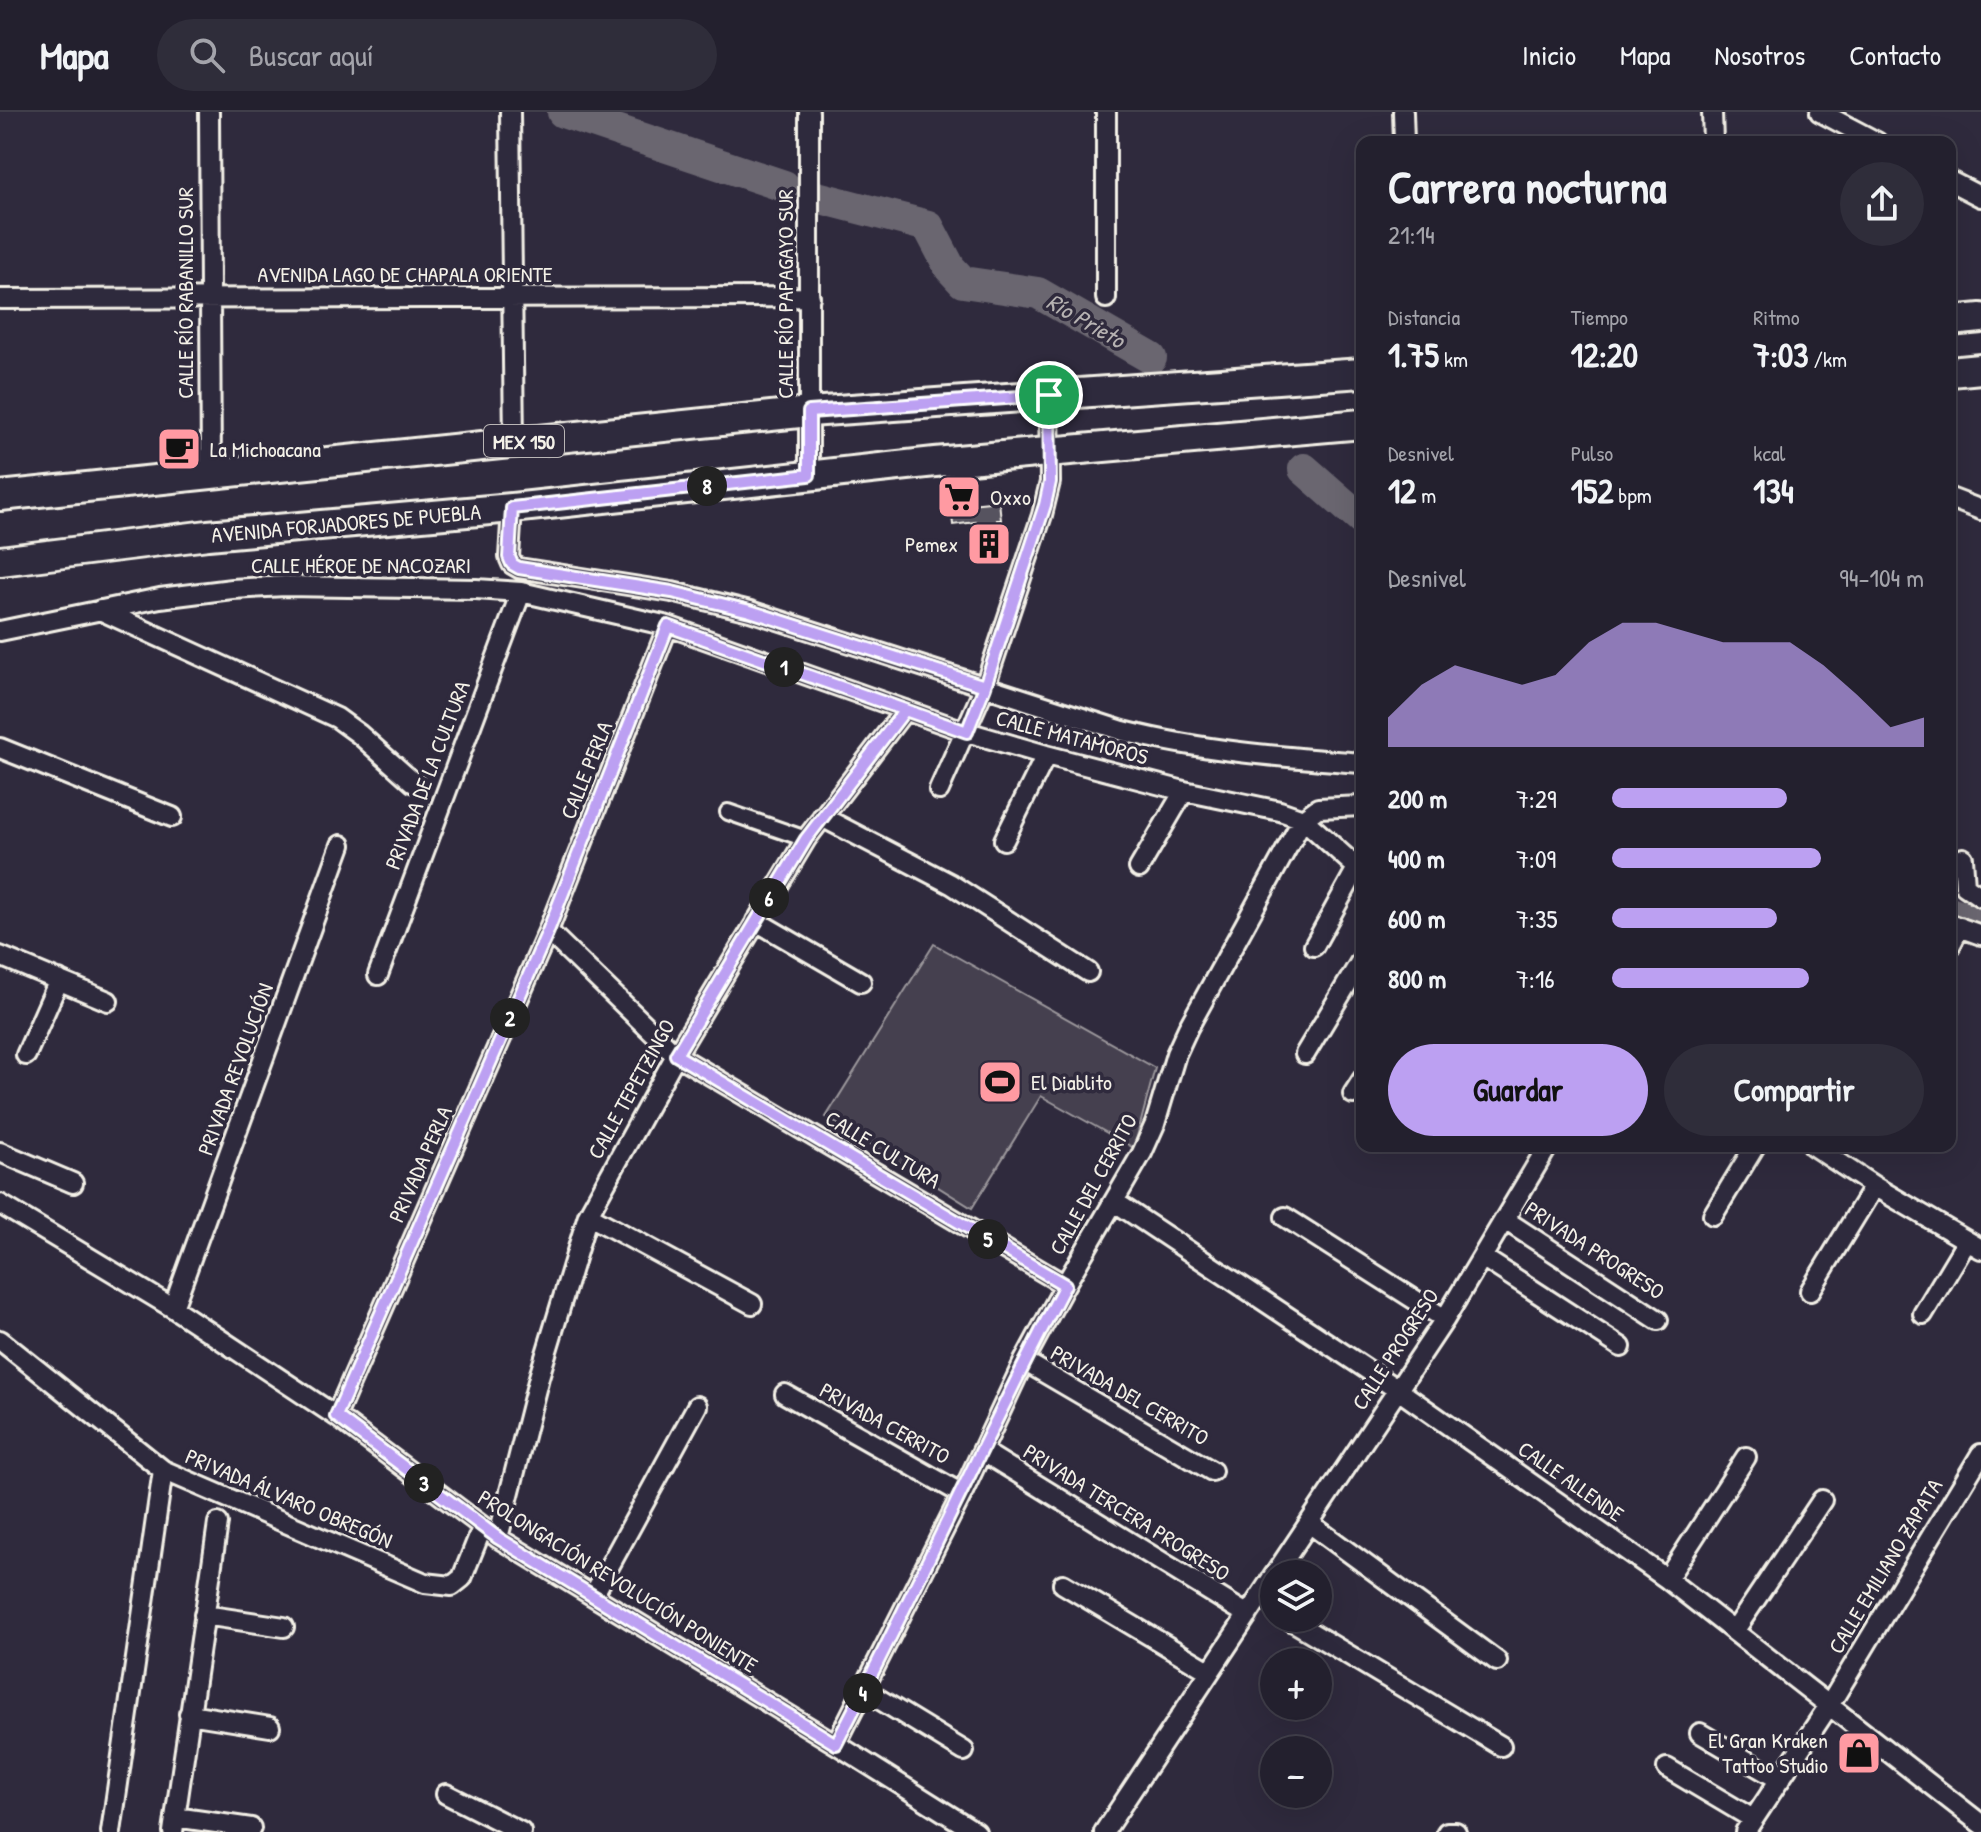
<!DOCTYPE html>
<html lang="es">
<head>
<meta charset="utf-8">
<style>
	:root { --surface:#23202e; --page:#2f2d3a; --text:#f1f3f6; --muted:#a3a3aa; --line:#403e4a; --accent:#bca0f2 }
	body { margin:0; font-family:"Patrick Hand",sans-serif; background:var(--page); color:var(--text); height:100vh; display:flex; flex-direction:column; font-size:30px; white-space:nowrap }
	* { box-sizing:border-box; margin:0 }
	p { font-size:26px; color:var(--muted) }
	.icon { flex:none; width:44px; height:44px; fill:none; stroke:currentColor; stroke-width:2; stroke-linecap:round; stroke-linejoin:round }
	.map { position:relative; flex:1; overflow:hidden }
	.panel { position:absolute; left:1356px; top:24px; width:600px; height:1016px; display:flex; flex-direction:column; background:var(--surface); border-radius:16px; box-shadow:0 8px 32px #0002,0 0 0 2px var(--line) }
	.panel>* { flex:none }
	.controls { position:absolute; left:1260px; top:1448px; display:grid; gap:16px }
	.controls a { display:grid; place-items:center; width:72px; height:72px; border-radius:50%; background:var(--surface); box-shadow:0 8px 32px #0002,0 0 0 2px var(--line); font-size:40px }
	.pin { position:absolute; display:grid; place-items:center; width:68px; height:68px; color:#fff; margin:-34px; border:4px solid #fff; border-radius:50%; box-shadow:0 2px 8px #0007 }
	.km { position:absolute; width:40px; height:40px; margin:-20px; border-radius:50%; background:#222; color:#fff; font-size:22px; line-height:40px; text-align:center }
	.round { display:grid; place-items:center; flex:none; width:84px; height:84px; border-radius:42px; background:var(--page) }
	.overview { display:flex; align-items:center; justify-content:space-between; height:136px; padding:0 32px }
	h1 { font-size:44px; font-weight:700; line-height:60px }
	.metrics { display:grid; grid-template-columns:repeat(3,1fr); gap:12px; height:136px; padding:8px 32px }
	.metrics div { display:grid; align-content:center }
	.metrics b { font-size:34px; font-weight:700 }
	.metrics small { font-size:22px; font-weight:400 }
	.metrics p { font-size:22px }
	.chart { height:224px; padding:16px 32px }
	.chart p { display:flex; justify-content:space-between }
	.chart svg { width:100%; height:144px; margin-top:8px; fill:var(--accent); opacity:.7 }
	.button { display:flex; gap:16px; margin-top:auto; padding:16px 32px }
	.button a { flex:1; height:92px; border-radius:48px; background:var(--accent); color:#111; font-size:32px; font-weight:700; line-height:92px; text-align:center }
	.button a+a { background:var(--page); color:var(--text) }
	ul { padding:0 32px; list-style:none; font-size:26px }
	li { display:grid; grid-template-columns:128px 96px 1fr; align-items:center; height:60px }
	li i { height:20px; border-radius:10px; background:var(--accent) }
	header { display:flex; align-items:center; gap:48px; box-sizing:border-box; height:112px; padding:0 40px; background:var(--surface); border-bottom:2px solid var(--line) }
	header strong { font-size:38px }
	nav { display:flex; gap:44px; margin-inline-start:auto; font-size:28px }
	.search { width:560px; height:72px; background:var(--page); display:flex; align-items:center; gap:20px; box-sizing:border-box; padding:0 28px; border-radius:44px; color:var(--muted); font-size:30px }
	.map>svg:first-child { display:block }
</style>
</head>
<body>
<header>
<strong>Mapa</strong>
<div class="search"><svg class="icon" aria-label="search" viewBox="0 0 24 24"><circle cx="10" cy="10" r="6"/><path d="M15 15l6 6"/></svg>Buscar aquí</div>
<nav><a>Inicio</a><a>Mapa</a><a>Nosotros</a><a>Contacto</a></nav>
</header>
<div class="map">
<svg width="1981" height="1720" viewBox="0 0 1981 1720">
	<rect width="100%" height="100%" fill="#2f2a3d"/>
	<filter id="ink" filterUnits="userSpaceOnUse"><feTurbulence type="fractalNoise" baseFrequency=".0125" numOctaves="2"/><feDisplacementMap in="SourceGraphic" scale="16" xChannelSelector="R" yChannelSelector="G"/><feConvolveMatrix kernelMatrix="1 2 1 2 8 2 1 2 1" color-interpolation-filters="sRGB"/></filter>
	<g filter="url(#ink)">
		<!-- green -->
		<path fill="#454050" stroke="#9c989c" stroke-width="2" d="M934 832 1155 956 1134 1036 1041 984 972 1096 826 1005Z"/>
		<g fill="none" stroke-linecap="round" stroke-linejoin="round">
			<!-- river -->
			<path stroke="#6a6670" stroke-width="32" d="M563 0 784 74
				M813 84 928 114 950 156 963 170 1038 181 1151 246
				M1304 357 1362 408
				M1950 800 1981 811"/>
		</g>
		<!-- building -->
		<path fill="#56525f" stroke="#f4f1e8" stroke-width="2" d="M999 389 1001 408H997L1001 450 980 452 976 410 953 413 951 394Z"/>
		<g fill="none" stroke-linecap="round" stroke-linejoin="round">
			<!-- pedestrian casing -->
			<g stroke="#f4f1e8" stroke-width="20">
				<path id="pedestrian" d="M728 700 806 727"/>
			</g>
			<!-- minor casing -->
			<g stroke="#f4f1e8" stroke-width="24">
				<path id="minor" d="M209 0 211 362
					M510 0 514 330
					M809 0V363
					M1403 0 1404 30
					M1712 0 1713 30
					M1820 0 1877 30
					M1950 69 1981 85
					M1106 186V0
					M0 187 810 185
					M1950 386 1981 398
					M512 396 509 445 512 452 519 456 672 480 750 499 1123 619C1202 639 1281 645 1362 651
					M100 498 337 606 359 622 414 671
					M0 519 160 486 232 477 285 474 476 477 521 480 668 514 967 620 1046 643 1184 679 1280 699 1303 707 1362 760
					M0 636 172 705
					M939 678 985 574 1042 403 1050 370 1049 283
					M822 705 951 772 1088 860
					M1004 728 1046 643
					M1963 746 1965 774 1981 785
					M1139 756 1184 679
					M756 809 861 870
					M1950 812 1981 823
					M548 819 676 943 1065 1173
					M1314 834 1357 756
					M1950 834 1960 815
					M0 844 108 889
					M378 863 521 480
					M1305 942 1362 847
					M26 943 59 868
					M1353 982 1362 968
					M1813 1034 1874 1074 1981 1137
					M0 1040 73 1071
					M1115 1090 1398 1278 1667 1467 1981 1712
					M0 1092 173 1196 336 1304 498 1426 836 1632 976 1720
					M588 1103 752 1192
					M1713 1103 1755 1034
					M1285 1105 1445 1207
					M1505 1108 1658 1208
					M1482 1145 1621 1235
					M1810 1179 1874 1074
					M173 1196 341 733
					M1923 1202 1967 1129
					M0 1228 163 1358 425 1471 452 1474 462 1466 482 1416
					M1024 1249 1212 1359
					M785 1282 962 1382
					M336 1304 548 819 668 514
					M982 1339 1248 1503
					M1309 1411 1497 1549
					M498 1426 539 1265 588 1103 676 943 806 727 905 598
					M1275 1462 1445 1207 1548 1034
					M1667 1467 1746 1345
					M1063 1472 1209 1559
					M593 1484 697 1294
					M204 1503 284 1515
					M1287 1506 1501 1634
					M1735 1518 1822 1388
					M864 1578 964 1639
					M189 1602 270 1615
					M1700 1621 1780 1668
					M836 1632 962 1382 1024 1249 1065 1173 1142 1041 1155 1012 1176 942 1188 916 1303 707 1318 696 1362 694
					M1667 1656 1753 1707
					M446 1682 521 1720
					M175 1705 251 1716
					M111 1720 163 1358
					M173 1720 218 1411
					M1104 1720 1274 1463
					M1447 1720H1456
					M1745 1720 1830 1592 1981 1342"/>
			</g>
			<!-- primary casing -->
			<g stroke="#f4f1e8" stroke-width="34">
				<path id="primary" d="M1950 209 1981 206
					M1950 260 1981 257
					M0 384 809 300 1362 261
					M0 449 208 423 512 396 935 350 1362 312"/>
			</g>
			<!-- pedestrian -->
			<use href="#pedestrian" stroke="#2f2a3d" stroke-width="14"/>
			<!-- minor -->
			<use href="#minor" stroke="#2f2a3d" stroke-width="18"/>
			<!-- primary -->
			<use href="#primary" stroke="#2f2a3d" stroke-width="28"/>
		</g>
	</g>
	<g fill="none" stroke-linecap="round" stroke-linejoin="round" filter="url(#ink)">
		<!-- route casing -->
		<g stroke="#fff" stroke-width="16">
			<path id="route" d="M1049 283 1050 370 1045 393 985 574 967 620 668 514 548 819 336 1304 498 1426 836 1632C916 1480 985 1324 1065 1173L676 943 806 727 905 598 967 620 985 574 750 499 672 480 519 456 512 452 509 445 512 396 809 363V300L1049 283"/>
		</g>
		<!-- route -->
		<use href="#route" stroke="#bca0f2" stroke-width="10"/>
	</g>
	<!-- icons -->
	<defs>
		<g id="cafe-square" transform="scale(2.3)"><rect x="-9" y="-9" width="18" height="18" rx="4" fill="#ff9aa2" stroke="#2f2a3d"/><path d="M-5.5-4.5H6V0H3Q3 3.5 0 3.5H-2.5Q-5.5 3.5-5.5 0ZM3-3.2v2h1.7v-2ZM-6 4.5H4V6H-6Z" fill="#111"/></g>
		<g id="supermarket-square" transform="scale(2.3)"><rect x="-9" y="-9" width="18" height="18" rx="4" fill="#ff9aa2" stroke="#2f2a3d"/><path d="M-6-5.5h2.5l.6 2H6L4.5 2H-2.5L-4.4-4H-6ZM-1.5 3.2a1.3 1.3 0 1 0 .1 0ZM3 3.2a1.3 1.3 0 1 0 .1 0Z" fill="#111"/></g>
		<g id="building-square" transform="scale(2.3)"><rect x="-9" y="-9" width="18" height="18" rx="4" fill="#ff9aa2" stroke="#2f2a3d"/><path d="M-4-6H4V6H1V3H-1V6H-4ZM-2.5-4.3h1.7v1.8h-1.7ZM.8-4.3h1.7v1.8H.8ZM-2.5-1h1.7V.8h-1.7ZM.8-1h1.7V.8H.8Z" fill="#111"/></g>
		<g id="stadium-square" transform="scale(2.3)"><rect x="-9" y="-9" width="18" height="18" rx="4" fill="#ff9aa2" stroke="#2f2a3d"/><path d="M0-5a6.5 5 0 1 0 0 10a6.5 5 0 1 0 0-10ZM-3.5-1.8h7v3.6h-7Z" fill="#111"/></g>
		<g id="shop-square" transform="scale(2.3)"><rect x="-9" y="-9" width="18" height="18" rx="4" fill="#ff9aa2" stroke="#2f2a3d"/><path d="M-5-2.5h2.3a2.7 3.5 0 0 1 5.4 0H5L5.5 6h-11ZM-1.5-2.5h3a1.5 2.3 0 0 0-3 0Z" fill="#111"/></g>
	</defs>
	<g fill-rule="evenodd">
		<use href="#cafe-square" x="179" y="337"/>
		<use href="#supermarket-square" x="959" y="385"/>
		<use href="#building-square" x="989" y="432"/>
		<use href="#stadium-square" x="1000" y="970"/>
		<use href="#shop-square" x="1859" y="1641"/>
	</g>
	<g text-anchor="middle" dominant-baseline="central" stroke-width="7" stroke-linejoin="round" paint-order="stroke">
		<!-- shield labels -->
		<rect fill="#2f2a3d" stroke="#b9b5b5" stroke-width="2" x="484" y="313" width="80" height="32" rx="6"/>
		<g font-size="20" font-weight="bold" fill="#f4f1e8">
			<text x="524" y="329">MEX 150</text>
		</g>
		<!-- street labels -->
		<g font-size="22" fill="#f4f1e8" stroke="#2f2a3d">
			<text x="405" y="162">AVENIDA LAGO DE CHAPALA ORIENTE</text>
			<text transform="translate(185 181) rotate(-90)">CALLE RÍO RABANILLO SUR</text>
			<text transform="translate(785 182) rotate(-90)">CALLE RÍO PAPAGAYO SUR</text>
			<text transform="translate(346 411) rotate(-5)">AVENIDA FORJADORES DE PUEBLA</text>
			<text x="361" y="453">CALLE HÉROE DE NACOZARI</text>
			<text transform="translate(1072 625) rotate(15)">CALLE MATAMOROS</text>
			<text transform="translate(586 658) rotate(-68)">CALLE PERLA</text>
			<text transform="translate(427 663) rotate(-69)">PRIVADA DE LA CULTURA</text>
			<text transform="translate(235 957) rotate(-70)">PRIVADA REVOLUCIÓN</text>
			<text transform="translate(631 977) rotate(-61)">CALLE TEPETZINGO</text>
			<text transform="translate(883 1037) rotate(31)">CALLE CULTURA</text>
			<text transform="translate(420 1052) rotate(-66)">PRIVADA PERLA</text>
			<text transform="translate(1093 1072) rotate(-61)">CALLE DEL CERRITO</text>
			<text transform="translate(1595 1138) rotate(33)">PRIVADA PROGRESO</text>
			<text transform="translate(1395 1237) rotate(-57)">CALLE PROGRESO</text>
			<text transform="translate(1130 1283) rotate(30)">PRIVADA DEL CERRITO</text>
			<text transform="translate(885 1311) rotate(29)">PRIVADA CERRITO</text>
			<text transform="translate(1571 1369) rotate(35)">CALLE ALLENDE</text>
			<text transform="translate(289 1386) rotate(23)">PRIVADA ÁLVARO OBREGÓN</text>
			<text transform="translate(1127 1400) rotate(32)">PRIVADA TERCERA PROGRESO</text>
			<text transform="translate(1885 1454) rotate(-59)">CALLE EMILIANO ZAPATA</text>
			<text transform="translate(618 1469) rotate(32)">PROLONGACIÓN REVOLUCIÓN PONIENTE</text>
		</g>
		<!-- poi labels -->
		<g font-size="22" fill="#f4f1e8" stroke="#2f2a3d" text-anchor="start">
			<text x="210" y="337">La Michoacana</text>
			<text x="990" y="385">Oxxo</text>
			<text x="958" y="432" text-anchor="end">Pemex</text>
			<text x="1031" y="970">El Diablito</text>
			<text x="1828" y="1628" text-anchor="end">El Gran Kraken<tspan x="1828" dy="25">Tattoo Studio</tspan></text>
		</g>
		<!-- water labels -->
		<g font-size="24" font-style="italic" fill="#b6b2b2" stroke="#2f2a3d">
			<text transform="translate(1086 208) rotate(30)">Río Prieto</text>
		</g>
	</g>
</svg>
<div class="controls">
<a><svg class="icon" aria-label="layers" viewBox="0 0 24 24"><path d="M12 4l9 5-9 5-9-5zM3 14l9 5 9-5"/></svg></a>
<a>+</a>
<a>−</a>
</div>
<div class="pin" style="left:1049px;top:283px;background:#1e9e55"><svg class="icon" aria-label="arrive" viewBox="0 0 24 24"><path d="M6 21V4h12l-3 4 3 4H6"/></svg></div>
<b class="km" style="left:784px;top:555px">1</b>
<b class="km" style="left:510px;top:906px">2</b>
<b class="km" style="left:424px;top:1371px">3</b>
<b class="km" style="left:863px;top:1581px">4</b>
<b class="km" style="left:988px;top:1127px">5</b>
<b class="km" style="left:769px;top:786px">6</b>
<b class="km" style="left:707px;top:374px">8</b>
<section class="panel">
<div class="overview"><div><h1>Carrera nocturna</h1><p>21:14</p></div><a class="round"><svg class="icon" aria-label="share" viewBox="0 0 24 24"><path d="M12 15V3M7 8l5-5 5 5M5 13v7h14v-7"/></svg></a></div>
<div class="metrics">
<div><p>Distancia</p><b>1.75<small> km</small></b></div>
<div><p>Tiempo</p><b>12:20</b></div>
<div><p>Ritmo</p><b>7:03<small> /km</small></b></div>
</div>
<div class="metrics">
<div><p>Desnivel</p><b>12<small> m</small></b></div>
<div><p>Pulso</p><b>152<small> bpm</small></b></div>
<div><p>kcal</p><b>134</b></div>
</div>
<div class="chart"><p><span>Desnivel</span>94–104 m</p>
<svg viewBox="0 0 160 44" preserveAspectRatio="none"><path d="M0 44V35L10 25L20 19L30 22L40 25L50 22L60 12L70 6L80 6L90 9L100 12L110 12L120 12L130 19L140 28L150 38L160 35V44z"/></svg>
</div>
<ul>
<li><b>200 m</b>7:29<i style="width:56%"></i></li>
<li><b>400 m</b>7:09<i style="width:67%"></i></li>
<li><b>600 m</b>7:35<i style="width:53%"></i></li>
<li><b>800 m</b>7:16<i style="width:63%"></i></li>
</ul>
<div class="button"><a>Guardar</a><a>Compartir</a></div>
</section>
</div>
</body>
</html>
